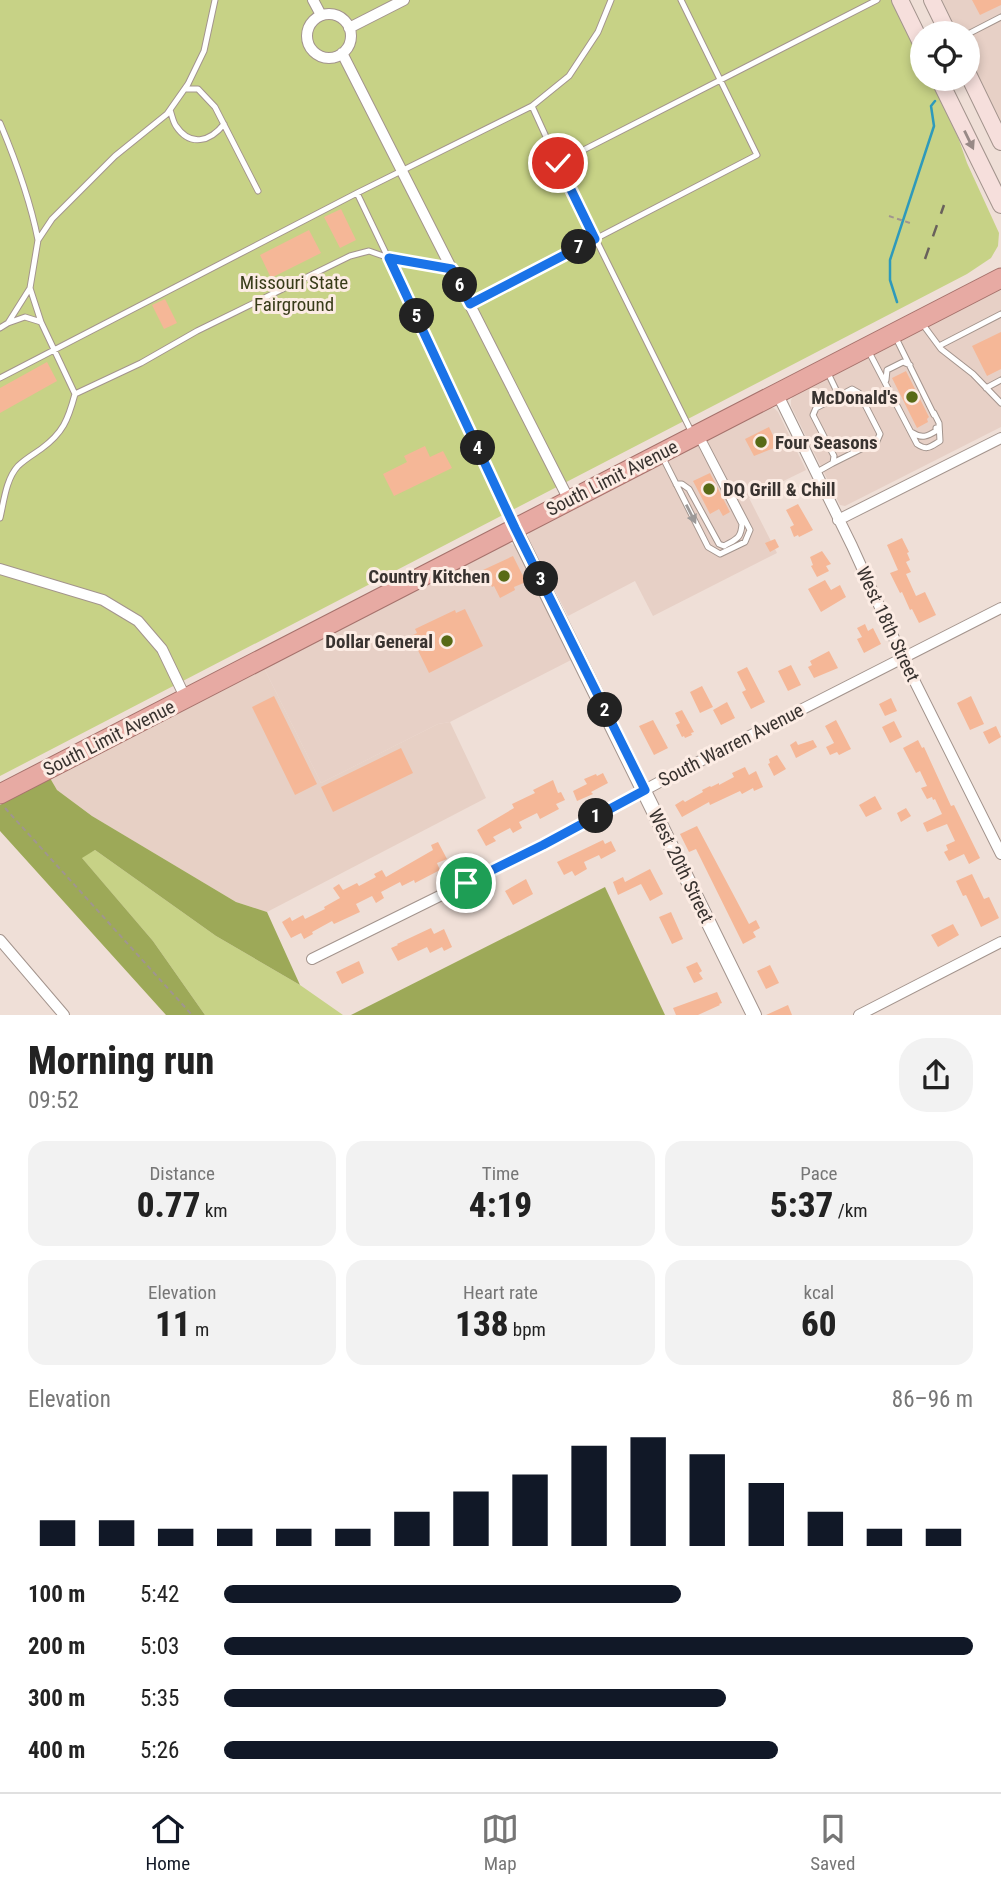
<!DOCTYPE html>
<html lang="en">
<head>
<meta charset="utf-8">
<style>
	:root { --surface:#fff; --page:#f2f2f2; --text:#222; --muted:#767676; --line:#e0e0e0; --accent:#111827 }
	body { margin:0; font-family:"Roboto Condensed",sans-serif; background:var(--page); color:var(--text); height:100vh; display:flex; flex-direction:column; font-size:26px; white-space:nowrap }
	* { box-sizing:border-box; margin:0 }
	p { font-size:23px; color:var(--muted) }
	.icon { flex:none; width:38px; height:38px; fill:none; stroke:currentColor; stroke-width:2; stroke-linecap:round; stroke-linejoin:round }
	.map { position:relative; height:1015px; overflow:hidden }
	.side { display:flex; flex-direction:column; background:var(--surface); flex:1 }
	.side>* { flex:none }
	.tools { position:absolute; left:910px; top:21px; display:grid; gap:14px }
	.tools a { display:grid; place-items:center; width:70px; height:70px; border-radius:50%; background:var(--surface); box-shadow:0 4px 10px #0003; font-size:35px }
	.pin { position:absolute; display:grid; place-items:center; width:60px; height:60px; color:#fff; margin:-30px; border:4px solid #fff; border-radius:50%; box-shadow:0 2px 7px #0007 }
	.km { position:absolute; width:35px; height:35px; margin:-18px; border-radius:50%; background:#222; color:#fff; font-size:19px; line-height:35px; text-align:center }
	.round { display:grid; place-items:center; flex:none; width:74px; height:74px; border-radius:28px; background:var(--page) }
	.head { display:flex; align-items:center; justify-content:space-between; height:119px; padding:0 28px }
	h1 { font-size:38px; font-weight:800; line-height:52px }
	.figures { display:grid; grid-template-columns:repeat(3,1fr); gap:10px; height:119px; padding:7px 28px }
	.figures div { display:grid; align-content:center; border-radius:18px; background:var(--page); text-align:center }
	.figures b { font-size:35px; font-weight:800 }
	.figures small { font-size:19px; font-weight:400 }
	.figures p { font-size:19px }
	.chart { height:196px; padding:14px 28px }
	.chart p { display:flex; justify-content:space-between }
	.chart svg { width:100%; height:126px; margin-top:7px; stroke:var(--accent); stroke-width:6 }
	ul { padding:0 28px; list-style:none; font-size:23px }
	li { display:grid; grid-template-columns:112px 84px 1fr; align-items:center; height:52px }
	li i { height:18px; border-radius:9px; background:var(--accent) }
	.menu { display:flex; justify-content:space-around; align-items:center; height:98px; border-top:2px solid var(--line); background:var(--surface); font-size:19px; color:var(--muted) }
	.menu a { display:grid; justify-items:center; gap:4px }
	.menu .on { color:var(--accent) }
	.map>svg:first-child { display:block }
</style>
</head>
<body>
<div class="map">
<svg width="1001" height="1015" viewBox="0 0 1001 1015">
	<rect width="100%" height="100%" fill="#efdfd7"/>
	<!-- commercial -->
	<path fill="#e7d0c6" d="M942 0H1001V127L968 55V33H957Z
		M1001 288V427L845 506 840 505 791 406V400L794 394Z
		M768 408H774L778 412 806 470 749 498 777 553 653 616 635 581 568 616 530 543 528 536 530 530Z
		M508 542 517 547 573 659 450 722 438 724 321 783 264 668Z"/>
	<!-- built -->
	<path fill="#e7d0c5" d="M264 668 321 783 438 724 450 722 486 798 267 912 236 902 92 816 57 790 50 778Z"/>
	<!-- green -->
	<path fill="#c7d286" d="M0 0H893L922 62V79H930L958 137 967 163 999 233 998 246 991 258 967 274 0 776Z
		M95 850 216 936 300 985 343 1015H205L153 941 81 857Z"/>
	<!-- forest -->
	<path fill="#9da958" d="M50 778 57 790 92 816 236 902 267 912 300 985 216 936 95 850 82 858 153 941 205 1015H166L0 831V805Z
		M605 887 665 1015H351Z"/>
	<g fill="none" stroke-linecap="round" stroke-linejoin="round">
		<!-- stream -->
		<path stroke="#2e9abb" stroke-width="2.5" d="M897 302 890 280V260L934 126 931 106 935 101"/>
	</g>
	<!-- building -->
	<path fill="#f5b797" d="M972 0H1001V5L980 15Z
		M341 209 356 240 340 248 324 217Z
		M309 230 321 253 271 278 260 255Z
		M165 299 177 323 164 329 152 305Z
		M1001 332V369L987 376 972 346Z
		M47 362 57 381 0 413V388Z
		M906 371 929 417 927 419 928 422 917 428 892 378Z
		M769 427 777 444 773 446 774 448 754 456 745 439Z
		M425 446 430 457 443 451 452 468 394 496 383 474 407 462 404 456Z
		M710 473 730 512 723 516 719 509 710 514 693 481Z
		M798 504 813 530 799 537 798 535 794 537 790 527 794 525 786 510Z
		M902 538 909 552 907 553 910 560 906 562 911 572 906 574 916 596 925 592 936 615 919 623 912 609 910 610 902 592 900 593 890 573 898 570 887 545Z
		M775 539 779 547 770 552 765 543Z
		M822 551 831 564 826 566 829 571 817 577 811 566 813 565 810 557Z
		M513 556 526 582 514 587 515 590 500 598 494 586 492 587 483 570Z
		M825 580 831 590 840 585 846 597 821 612 808 589Z
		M465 609 483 646 429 673 411 636 417 633 415 629 455 610 456 613Z
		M865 624 868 631 873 628 881 644 864 653 857 639 862 637 857 628Z
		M829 651 838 668 814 678 808 667 812 665 810 661Z
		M791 665 801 685 788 691 778 671Z
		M747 667 765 702 751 709 742 692 746 690 737 672Z
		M702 686 713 707 700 713 690 692Z
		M274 696 317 784 295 795 252 707Z
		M971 696 984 724 970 730 957 703Z
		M891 698 897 711 885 716 879 704Z
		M727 702 735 718 721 725 713 710Z
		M682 710 694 732 691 733 692 735 685 738 684 736 682 737 676 725 680 723 675 713Z
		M653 720 668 748 654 755 639 726Z
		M836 720 851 749 839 755 837 752 830 755 826 747 834 743 825 726Z
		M894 721 902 737 890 743 882 727Z
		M996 726 1001 737 989 744 983 732Z
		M813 740 817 747 796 758 790 745 796 741 798 745Z
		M918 740 922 748 924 747 951 806 954 805 980 858 969 864 964 854 949 861 944 852 948 850 946 845 955 841 947 824 927 832 923 823 942 814 935 799 933 800 932 797 927 799 921 788 927 786 920 771 916 773 903 748Z
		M401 748 413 773 333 812 321 787Z
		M777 755 786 769 774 776 768 764 770 763 769 759Z
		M745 767 749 775 756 771 763 787 754 791 753 788 742 794 740 791 710 805 709 802 682 817 675 805 683 800 685 802 703 792 702 790 710 786 711 787 719 783V785L734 777 732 773Z
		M603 773 608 783 591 792 593 794 577 801 573 791 587 784 584 779 596 774 597 776Z
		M553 780 558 793 561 792 565 800 556 804 559 809 540 819 537 813 519 822 522 828 513 833 510 828 493 837 496 841 486 846 477 830 514 808 512 804 535 793 533 790Z
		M875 796 882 809 866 817 859 805Z
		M906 808 911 816 901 822 897 813Z
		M697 826 749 924 756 920 760 928 753 932 756 937 743 944 696 849 689 852 680 834Z
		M603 840 605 844 611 841 616 851 601 859 599 855 584 862 587 869 575 876 572 871 564 875 557 862Z
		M438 842 447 859 437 863 440 870 415 883 414 880 402 886 400 882 381 892 384 898 376 903 372 896 356 904 360 912 334 924 332 921 312 932 313 934 304 939 301 933 291 938 282 922 290 917 292 921 303 915 305 919 325 909 324 907 340 898 333 888 339 884 343 890 357 883 359 886 376 877 374 874 382 870 386 877 433 850 431 845Z
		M650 869 663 894 650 901 641 884 618 895 613 882 623 877 625 882Z
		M972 874 984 899 989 897 999 918 981 927 966 895 963 896 956 881Z
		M526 879 533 894 513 905 505 891Z
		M671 912 683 939 672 944 659 917Z
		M953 924 959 935 938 947 931 935Z
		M431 928 434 934 444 929 452 947 444 951 442 947 430 953 427 947 398 961 391 948 398 945 397 944Z
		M359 961 364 973 342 984 336 972Z
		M697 962 702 971 699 973 703 979 694 983 686 967Z
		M770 965 779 983 766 989 757 971Z
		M717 992 722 1003 719 1004 720 1005 698 1015H676L673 1008Z
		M788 1005 792 1015H766Z"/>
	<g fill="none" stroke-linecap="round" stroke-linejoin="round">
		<!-- service casing -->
		<g stroke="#a3948d" stroke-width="7">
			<path id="service" d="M968 34 1001 17
				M185 89H198L215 107 258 191
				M532 106 558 163 692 433
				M170 110C172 115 173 122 176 126 190 147 210 142 224 124
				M0 123C16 161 30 199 38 240
				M558 163 877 0
				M357 193 441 368 514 526
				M30 288 41 322
				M470 304 757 155 681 0
				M921 322 941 349 973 374 1001 403
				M8 323 25 317 41 322 75 394
				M0 328 8 323 30 288 38 240 52 219 115 156 167 114 188 84 204 51 215 0
				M895 336 934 415
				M939 346 1001 314
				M869 352 917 444C927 451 930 447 940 441L939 423 934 413
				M0 378 357 193 532 106 569 76 598 32 611 0
				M886 380 887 370 903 362 910 365
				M986 388 1001 380
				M913 433C922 439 928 436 936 431V428
				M662 456 708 547 720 554 745 542 750 530 701 436
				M833 463 877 441 880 434 859 393 852 389 839 396
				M817 472 833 463 834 456 813 415 816 408 839 396 827 371
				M676 484H682L689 489 719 544 724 546C736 539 741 539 742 524L698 438
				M0 518C4 501 6 479 18 466 25 459 34 454 41 449 63 433 68 420 75 394L141 363 197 331 350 256 369 251 389 258 452 269"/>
		</g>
		<!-- minor casing -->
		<g stroke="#a3948d" stroke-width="12">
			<path id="minor" d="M313 0 321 15
				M307 36a22 22 0 1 1 44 0a22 22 0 1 1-44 0Z
				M349 28 404 0
				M342 53 569 500
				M777 393 852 546 903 658 1001 854
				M838 520 1001 438
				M0 569 103 600 138 621 162 649 186 699
				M0 940 64 1015
				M312 959 543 845 667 778 1001 608
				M859 1015 1001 942"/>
		</g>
		<!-- tertiary casing -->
		<g stroke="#a3948d" stroke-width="16">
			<path id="tertiary" d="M515 529 754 1015"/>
		</g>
		<!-- secondary casing -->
		<g stroke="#a3948d" stroke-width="18">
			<path id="secondary" d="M900 0 922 45
				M932 0 948 33
				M968 74 1001 142
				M939 79 1001 205"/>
		</g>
		<!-- trunk casing -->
		<g stroke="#a6726c" stroke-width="21">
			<path id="trunk" d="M0 794 1001 278"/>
		</g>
		<!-- path -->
		<path stroke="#a0958f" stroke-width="2" stroke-dasharray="5 3.5" stroke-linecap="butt" d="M889 216 913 224
			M5 808 192 1015"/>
		<!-- service -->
		<use href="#service" stroke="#fff" stroke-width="5"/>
		<!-- minor -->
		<use href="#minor" stroke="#fff" stroke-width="10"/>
		<!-- tertiary -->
		<use href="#tertiary" stroke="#fff" stroke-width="14"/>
		<!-- secondary -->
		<use href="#secondary" stroke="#f6dfdc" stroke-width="16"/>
		<!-- trunk -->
		<use href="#trunk" stroke="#e7aaa3" stroke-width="19"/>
		<!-- rail -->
		<path stroke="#69615c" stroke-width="2.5" stroke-dasharray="12 12" stroke-linecap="butt" d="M925 259 944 205"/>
	</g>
	<!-- one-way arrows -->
	<defs><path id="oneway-solid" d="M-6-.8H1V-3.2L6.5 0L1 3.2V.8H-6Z" transform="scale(1.75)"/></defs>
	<use fill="#988986" href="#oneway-solid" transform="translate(969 140) rotate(64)"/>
	<use fill="#9c9998" href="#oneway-solid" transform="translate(691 514) rotate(63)"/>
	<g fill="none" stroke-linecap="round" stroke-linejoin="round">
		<!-- route casing -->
		<g stroke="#fff" stroke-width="14">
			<path id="route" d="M466 883 543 845 645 790 515 528 389 258 452 269 470 304 595 239 558 163"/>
		</g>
		<!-- route -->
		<use href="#route" stroke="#1a73e8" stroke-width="9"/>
	</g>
	<!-- markers -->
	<g fill="#586a16" stroke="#fcece4" stroke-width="2.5">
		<circle cx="912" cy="397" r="7"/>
		<circle cx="761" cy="442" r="7"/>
		<circle cx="709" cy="489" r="7"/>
		<circle cx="504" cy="576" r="7"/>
		<circle cx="447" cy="641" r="7"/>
	</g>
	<g text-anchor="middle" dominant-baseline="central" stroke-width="6" stroke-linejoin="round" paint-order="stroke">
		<!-- park labels -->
		<g font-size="19" fill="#383c19" stroke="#fcece4">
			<text x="294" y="282">Missouri State<tspan x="294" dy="22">Fairground</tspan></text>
		</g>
		<!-- poi labels -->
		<g font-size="19" font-weight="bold" fill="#393330" stroke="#fcece4" text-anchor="end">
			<text x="898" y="397">McDonald's</text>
			<text x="775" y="442" text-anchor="start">Four Seasons</text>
			<text x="723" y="489" text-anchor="start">DQ Grill &amp; Chill</text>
			<text x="490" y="576">Country Kitchen</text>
			<text x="433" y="641">Dollar General</text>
		</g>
		<!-- street labels -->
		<g font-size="19" fill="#393330" stroke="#fcece4">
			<text transform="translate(612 478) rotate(-27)">South Limit Avenue</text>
			<text transform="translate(888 624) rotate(65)">West 18th Street</text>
			<text transform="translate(109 738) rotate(-27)">South Limit Avenue</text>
			<text transform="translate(731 745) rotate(-27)">South Warren Avenue</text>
			<text transform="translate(681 866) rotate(64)">West 20th Street</text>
		</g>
	</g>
</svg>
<div class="tools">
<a><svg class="icon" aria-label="locate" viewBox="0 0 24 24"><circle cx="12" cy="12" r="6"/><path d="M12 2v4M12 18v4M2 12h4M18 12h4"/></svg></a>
</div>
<div class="pin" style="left:466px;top:883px;background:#1e9e55"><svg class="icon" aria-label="arrive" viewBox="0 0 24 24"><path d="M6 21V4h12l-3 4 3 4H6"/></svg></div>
<div class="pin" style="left:558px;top:163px;background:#d93025"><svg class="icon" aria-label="check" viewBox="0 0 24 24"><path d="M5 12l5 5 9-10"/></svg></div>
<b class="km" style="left:596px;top:816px">1</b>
<b class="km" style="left:605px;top:710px">2</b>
<b class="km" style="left:541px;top:579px">3</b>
<b class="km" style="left:478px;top:448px">4</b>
<b class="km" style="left:417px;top:316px">5</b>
<b class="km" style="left:460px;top:285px">6</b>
<b class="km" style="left:579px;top:247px">7</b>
</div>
<section class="side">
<div class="head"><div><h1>Morning run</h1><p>09:52</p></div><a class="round"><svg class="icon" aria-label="share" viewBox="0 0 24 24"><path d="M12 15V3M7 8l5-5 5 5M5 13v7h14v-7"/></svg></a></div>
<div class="figures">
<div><p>Distance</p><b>0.77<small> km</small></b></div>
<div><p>Time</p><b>4:19</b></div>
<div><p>Pace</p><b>5:37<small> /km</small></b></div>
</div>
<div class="figures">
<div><p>Elevation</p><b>11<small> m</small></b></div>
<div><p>Heart rate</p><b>138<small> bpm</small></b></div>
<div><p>kcal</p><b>60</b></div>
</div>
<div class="chart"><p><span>Elevation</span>86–96 m</p>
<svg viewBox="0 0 160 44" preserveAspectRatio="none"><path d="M5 44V35M15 44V35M25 44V38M35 44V38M45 44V38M55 44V38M65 44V32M75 44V25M85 44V19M95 44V9M105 44V6M115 44V12M125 44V22M135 44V32M145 44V38M155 44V38"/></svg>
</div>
<ul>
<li><b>100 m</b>5:42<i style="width:61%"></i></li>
<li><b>200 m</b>5:03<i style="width:100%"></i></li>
<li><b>300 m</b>5:35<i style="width:67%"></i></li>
<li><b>400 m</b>5:26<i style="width:74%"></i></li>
</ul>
</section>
<nav class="menu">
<a class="on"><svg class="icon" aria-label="home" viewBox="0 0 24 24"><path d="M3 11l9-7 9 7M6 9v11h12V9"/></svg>Home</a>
<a><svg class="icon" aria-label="map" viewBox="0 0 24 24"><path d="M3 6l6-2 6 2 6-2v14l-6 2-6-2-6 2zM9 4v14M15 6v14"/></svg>Map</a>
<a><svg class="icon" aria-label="saved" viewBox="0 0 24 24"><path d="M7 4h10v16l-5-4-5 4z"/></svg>Saved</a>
</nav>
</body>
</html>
